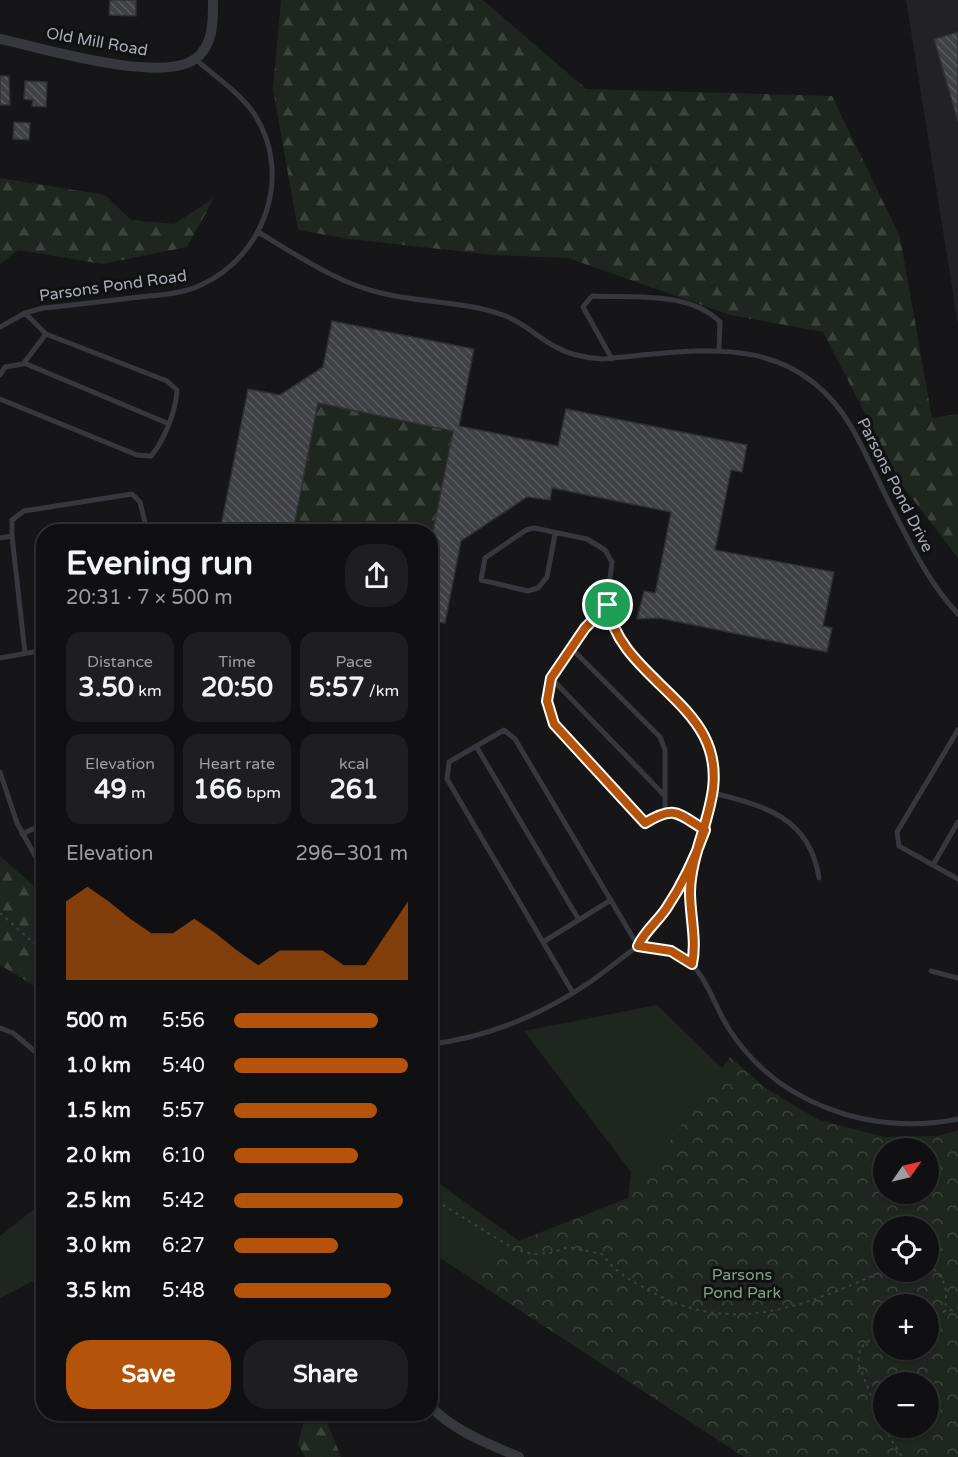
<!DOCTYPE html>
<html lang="en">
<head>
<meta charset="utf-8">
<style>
	:root { --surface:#101012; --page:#1e1e20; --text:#f1f3f6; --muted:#9c9d9f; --line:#303032; --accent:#b45309 }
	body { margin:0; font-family:"Varela Round",sans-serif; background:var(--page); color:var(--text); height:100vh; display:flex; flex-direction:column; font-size:22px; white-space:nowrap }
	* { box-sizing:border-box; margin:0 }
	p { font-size:20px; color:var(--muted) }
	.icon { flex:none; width:33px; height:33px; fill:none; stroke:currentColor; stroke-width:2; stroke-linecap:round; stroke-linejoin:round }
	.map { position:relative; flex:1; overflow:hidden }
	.sheet { position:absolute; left:36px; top:524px; width:402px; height:897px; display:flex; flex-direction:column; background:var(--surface); border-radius:24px; box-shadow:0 2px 4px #0004,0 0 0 2px var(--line) }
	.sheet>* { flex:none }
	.needle { width:39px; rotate:56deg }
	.buttons { position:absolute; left:873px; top:1138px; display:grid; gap:12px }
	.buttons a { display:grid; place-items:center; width:66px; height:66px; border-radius:50%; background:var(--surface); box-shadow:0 2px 4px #0004,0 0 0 2px var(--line); font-size:30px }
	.pin { position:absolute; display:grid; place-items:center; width:51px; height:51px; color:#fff; margin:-26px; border:3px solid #fff; border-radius:50%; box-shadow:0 2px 6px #0007 }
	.round { display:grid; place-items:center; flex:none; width:63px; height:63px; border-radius:24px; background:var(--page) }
	.summary { display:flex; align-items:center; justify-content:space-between; height:102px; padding:0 30px }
	h1 { font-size:33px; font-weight:700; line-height:45px }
	.metrics { display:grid; grid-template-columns:repeat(3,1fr); gap:9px; height:102px; padding:6px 30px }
	.metrics div { display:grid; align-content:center; border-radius:15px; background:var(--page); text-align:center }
	.metrics b { font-size:26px; font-weight:700 }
	.metrics small { font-size:16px; font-weight:400 }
	.metrics p { font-size:16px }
	.chart { height:168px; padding:12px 30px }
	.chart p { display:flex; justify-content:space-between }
	.chart svg { width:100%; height:108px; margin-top:6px; fill:var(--accent); opacity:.7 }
	.cta { display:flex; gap:12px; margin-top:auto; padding:12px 30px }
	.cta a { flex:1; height:69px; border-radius:24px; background:var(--accent); color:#fff; font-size:24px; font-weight:700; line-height:69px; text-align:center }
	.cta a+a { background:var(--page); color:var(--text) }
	ul { padding:0 30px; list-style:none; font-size:20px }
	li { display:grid; grid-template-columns:96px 72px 1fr; align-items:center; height:45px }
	li i { height:15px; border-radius:8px; background:var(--accent) }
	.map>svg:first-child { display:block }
</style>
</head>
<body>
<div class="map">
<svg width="958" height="1457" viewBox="0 0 958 1457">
	<defs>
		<pattern id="forest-firs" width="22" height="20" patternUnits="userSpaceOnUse" patternTransform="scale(1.5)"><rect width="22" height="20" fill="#1e261f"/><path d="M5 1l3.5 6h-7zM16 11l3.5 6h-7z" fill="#3c433d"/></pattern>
		<pattern id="park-crowns" width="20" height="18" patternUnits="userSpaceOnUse" patternTransform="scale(1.5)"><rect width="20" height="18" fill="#1e261f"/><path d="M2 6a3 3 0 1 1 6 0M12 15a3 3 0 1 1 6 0" fill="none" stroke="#3c433d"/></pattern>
		<pattern id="building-back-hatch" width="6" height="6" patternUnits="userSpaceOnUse" patternTransform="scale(1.5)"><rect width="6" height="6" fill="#404145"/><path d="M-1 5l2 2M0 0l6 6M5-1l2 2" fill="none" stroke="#595a5e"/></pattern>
	</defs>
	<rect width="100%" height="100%" fill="#161618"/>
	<!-- built -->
	<path fill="#222225" d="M906 0H958V324Z"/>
	<!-- grass -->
	<path fill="#1e261f" d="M657 1005 734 1080 884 1305 735 1451 431 1252 430 1177 519 1241 628 1198 631 1172 524 1031Z
		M43 1202V1276L0 1298V1236Z"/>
	<!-- forest -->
	<path fill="url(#forest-firs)" d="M281 0H483L586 89 832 96 900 237 932 418 958 414V558L902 485 823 332 730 315 568 258 494 255 349 239 298 230 273 89Z
		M0 178 105 195 131 220 174 224 214 198 187 247 102 264 18 250 0 264Z
		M318 403 453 431 431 546 430 531H293Z
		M0 856 43 894V991L0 965Z
		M306 1413H323L341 1457H305L298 1444Z"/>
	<!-- park -->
	<path fill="url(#park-crowns)" fill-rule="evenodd" d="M730 1057 767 1089 819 1120 885 1137 938 1136 958 1130V1457H744L466 1275 519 1241 629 1198ZM884 1149H928V1194H884ZM884 1227H928V1272H884ZM884 1305H928V1350H884ZM884 1383H928V1428H884Z"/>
	<!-- building -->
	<path fill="url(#building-back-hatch)" stroke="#303034" stroke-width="1.5" d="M110 0H136V16L109 15Z
		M958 32V122L934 39Z
		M0 76H9L10 105H0Z
		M25 81 47 82 46 107 32 106 33 100 24 99Z
		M14 122 30 123 29 140 13 139Z
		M332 321 474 349 459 426 558 446 566 409 747 445 742 472 731 470 715 550 834 572 823 626 832 628 827 652 659 618 637 619 644 591 655 593 656 590 671 512 552 488 550 500 527 497 461 541 445 623 430 620V546L453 431 318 403 293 531H220L248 389 280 395 323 367Z"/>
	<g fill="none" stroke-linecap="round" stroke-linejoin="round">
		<!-- path -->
		<path stroke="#3d3f44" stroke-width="2" stroke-dasharray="3 4.5" stroke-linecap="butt" d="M0 913 44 952
			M430 1197 514 1249 533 1254 551 1253 568 1247 602 1254C618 1275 629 1279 652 1292 734 1337 806 1305 884 1271
			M928 1264C948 1281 947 1288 945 1312
			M928 1316 958 1308
			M884 1335 870 1340 860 1348 858 1363 884 1428
			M884 1428 902 1457"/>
		<!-- service -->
		<path stroke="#37383d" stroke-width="5" d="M258 232C297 255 337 283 381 293 421 303 464 301 503 315 523 322 536 336 554 346 569 355 585 358 602 359 697 351 794 328 852 428 867 455 879 483 893 510 912 547 929 583 958 614
			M0 327 25 313 43 308C75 305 107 301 139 297 160 295 182 294 201 285 265 256 293 175 255 115 240 93 215 76 195 59
			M612 359 583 307 592 296C633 298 690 291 720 322L719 349
			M24 363 167 423
			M0 375 5 367 23 364 46 334
			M0 399 137 455 151 456C164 441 176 411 177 390L167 381 46 334 25 313
			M555 534 547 577 538 588 528 591 481 580 485 558 526 530 534 528 587 539 605 550 612 562C611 576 606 593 608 607 609 621 617 633 625 644 664 699 727 728 711 805 704 841 689 876 668 906 659 919 644 931 638 946
			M12 536 25 653
			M0 538 12 536V520L24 511 132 494 140 502 147 531
			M608 605 584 628 551 678 547 701 554 724 645 823C675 805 677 813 705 830
			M571 648 660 737 665 750V812
			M0 658 44 650
			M551 678 664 795
			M958 730 897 832 899 846 958 879
			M476 746 579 920
			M0 772 17 823 44 872
			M713 793C766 806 810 818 819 878
			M22 834 44 824
			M933 865 958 822
			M543 942 611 900
			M692 964C699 932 688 897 693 864
			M931 971 958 978
			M573 993 447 779 449 762 504 730 515 739 638 946
			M0 1028 13 1033 44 1059
			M430 1044C487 1038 543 1014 590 982 606 971 621 958 638 946 653 951 668 947 682 956 706 972 714 1006 729 1029 777 1104 872 1137 958 1119"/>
		<!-- minor -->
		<path stroke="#37383d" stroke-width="10" d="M0 39C42 48 160 84 195 59 214 45 213 21 213 0
			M430 1406C454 1431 487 1443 519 1457"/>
	</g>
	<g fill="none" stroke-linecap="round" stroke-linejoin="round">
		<!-- route casing -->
		<g stroke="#fff" stroke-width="12">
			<path id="route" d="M608 605 585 628 551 678 547 701 554 724 645 823C675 805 677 813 705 830 695 858 682 885 666 909 657 922 644 932 638 946L671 951 692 964C697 940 690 916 690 892 691 838 732 790 704 736 680 690 615 661 608 605"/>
		</g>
		<!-- route -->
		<use href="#route" stroke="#b45309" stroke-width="8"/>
	</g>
	<g text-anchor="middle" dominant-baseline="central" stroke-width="6" stroke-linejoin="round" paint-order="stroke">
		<!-- street labels -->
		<g font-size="16" fill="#a8adb8" stroke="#111113">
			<text transform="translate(97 42) rotate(10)">Old Mill Road</text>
			<text transform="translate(113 286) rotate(-8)">Parsons Pond Road</text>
			<text transform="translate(895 485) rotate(63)">Parsons Pond Drive</text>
		</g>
		<!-- park labels -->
		<g font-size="16" fill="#7fa381" stroke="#111113">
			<text x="742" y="1275">Parsons<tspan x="742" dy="18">Pond Park</tspan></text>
		</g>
	</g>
</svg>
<div class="buttons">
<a><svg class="needle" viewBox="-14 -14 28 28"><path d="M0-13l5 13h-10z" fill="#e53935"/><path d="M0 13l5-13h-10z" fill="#9c9d9f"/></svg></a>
<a><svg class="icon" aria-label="locate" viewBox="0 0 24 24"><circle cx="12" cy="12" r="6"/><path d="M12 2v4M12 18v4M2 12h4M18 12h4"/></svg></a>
<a>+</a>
<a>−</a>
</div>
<div class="pin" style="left:608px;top:605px;background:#1e9e55"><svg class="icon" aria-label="arrive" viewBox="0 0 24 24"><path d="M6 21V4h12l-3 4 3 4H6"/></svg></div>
<section class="sheet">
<div class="summary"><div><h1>Evening run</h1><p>20:31 · 7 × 500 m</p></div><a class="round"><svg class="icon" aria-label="share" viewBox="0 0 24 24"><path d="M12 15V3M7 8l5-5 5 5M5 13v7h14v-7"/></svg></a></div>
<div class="metrics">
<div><p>Distance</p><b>3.50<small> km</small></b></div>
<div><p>Time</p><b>20:50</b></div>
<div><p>Pace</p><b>5:57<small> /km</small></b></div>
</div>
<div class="metrics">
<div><p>Elevation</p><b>49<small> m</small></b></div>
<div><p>Heart rate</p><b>166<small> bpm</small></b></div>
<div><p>kcal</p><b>261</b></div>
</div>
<div class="chart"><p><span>Elevation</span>296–301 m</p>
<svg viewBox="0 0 160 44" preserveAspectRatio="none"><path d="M0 44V12L10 6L20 12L30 19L40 25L50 25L60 19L70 25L80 32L90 38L100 32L110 32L120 32L130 38L140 38L150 25L160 12V44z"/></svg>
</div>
<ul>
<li><b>500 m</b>5:56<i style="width:83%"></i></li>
<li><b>1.0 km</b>5:40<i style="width:100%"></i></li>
<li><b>1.5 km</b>5:57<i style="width:82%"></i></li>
<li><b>2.0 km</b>6:10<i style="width:71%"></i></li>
<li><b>2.5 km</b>5:42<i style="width:97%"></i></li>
<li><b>3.0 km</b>6:27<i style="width:60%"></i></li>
<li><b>3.5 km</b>5:48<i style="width:90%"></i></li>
</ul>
<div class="cta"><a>Save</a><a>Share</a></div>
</section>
</div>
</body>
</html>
